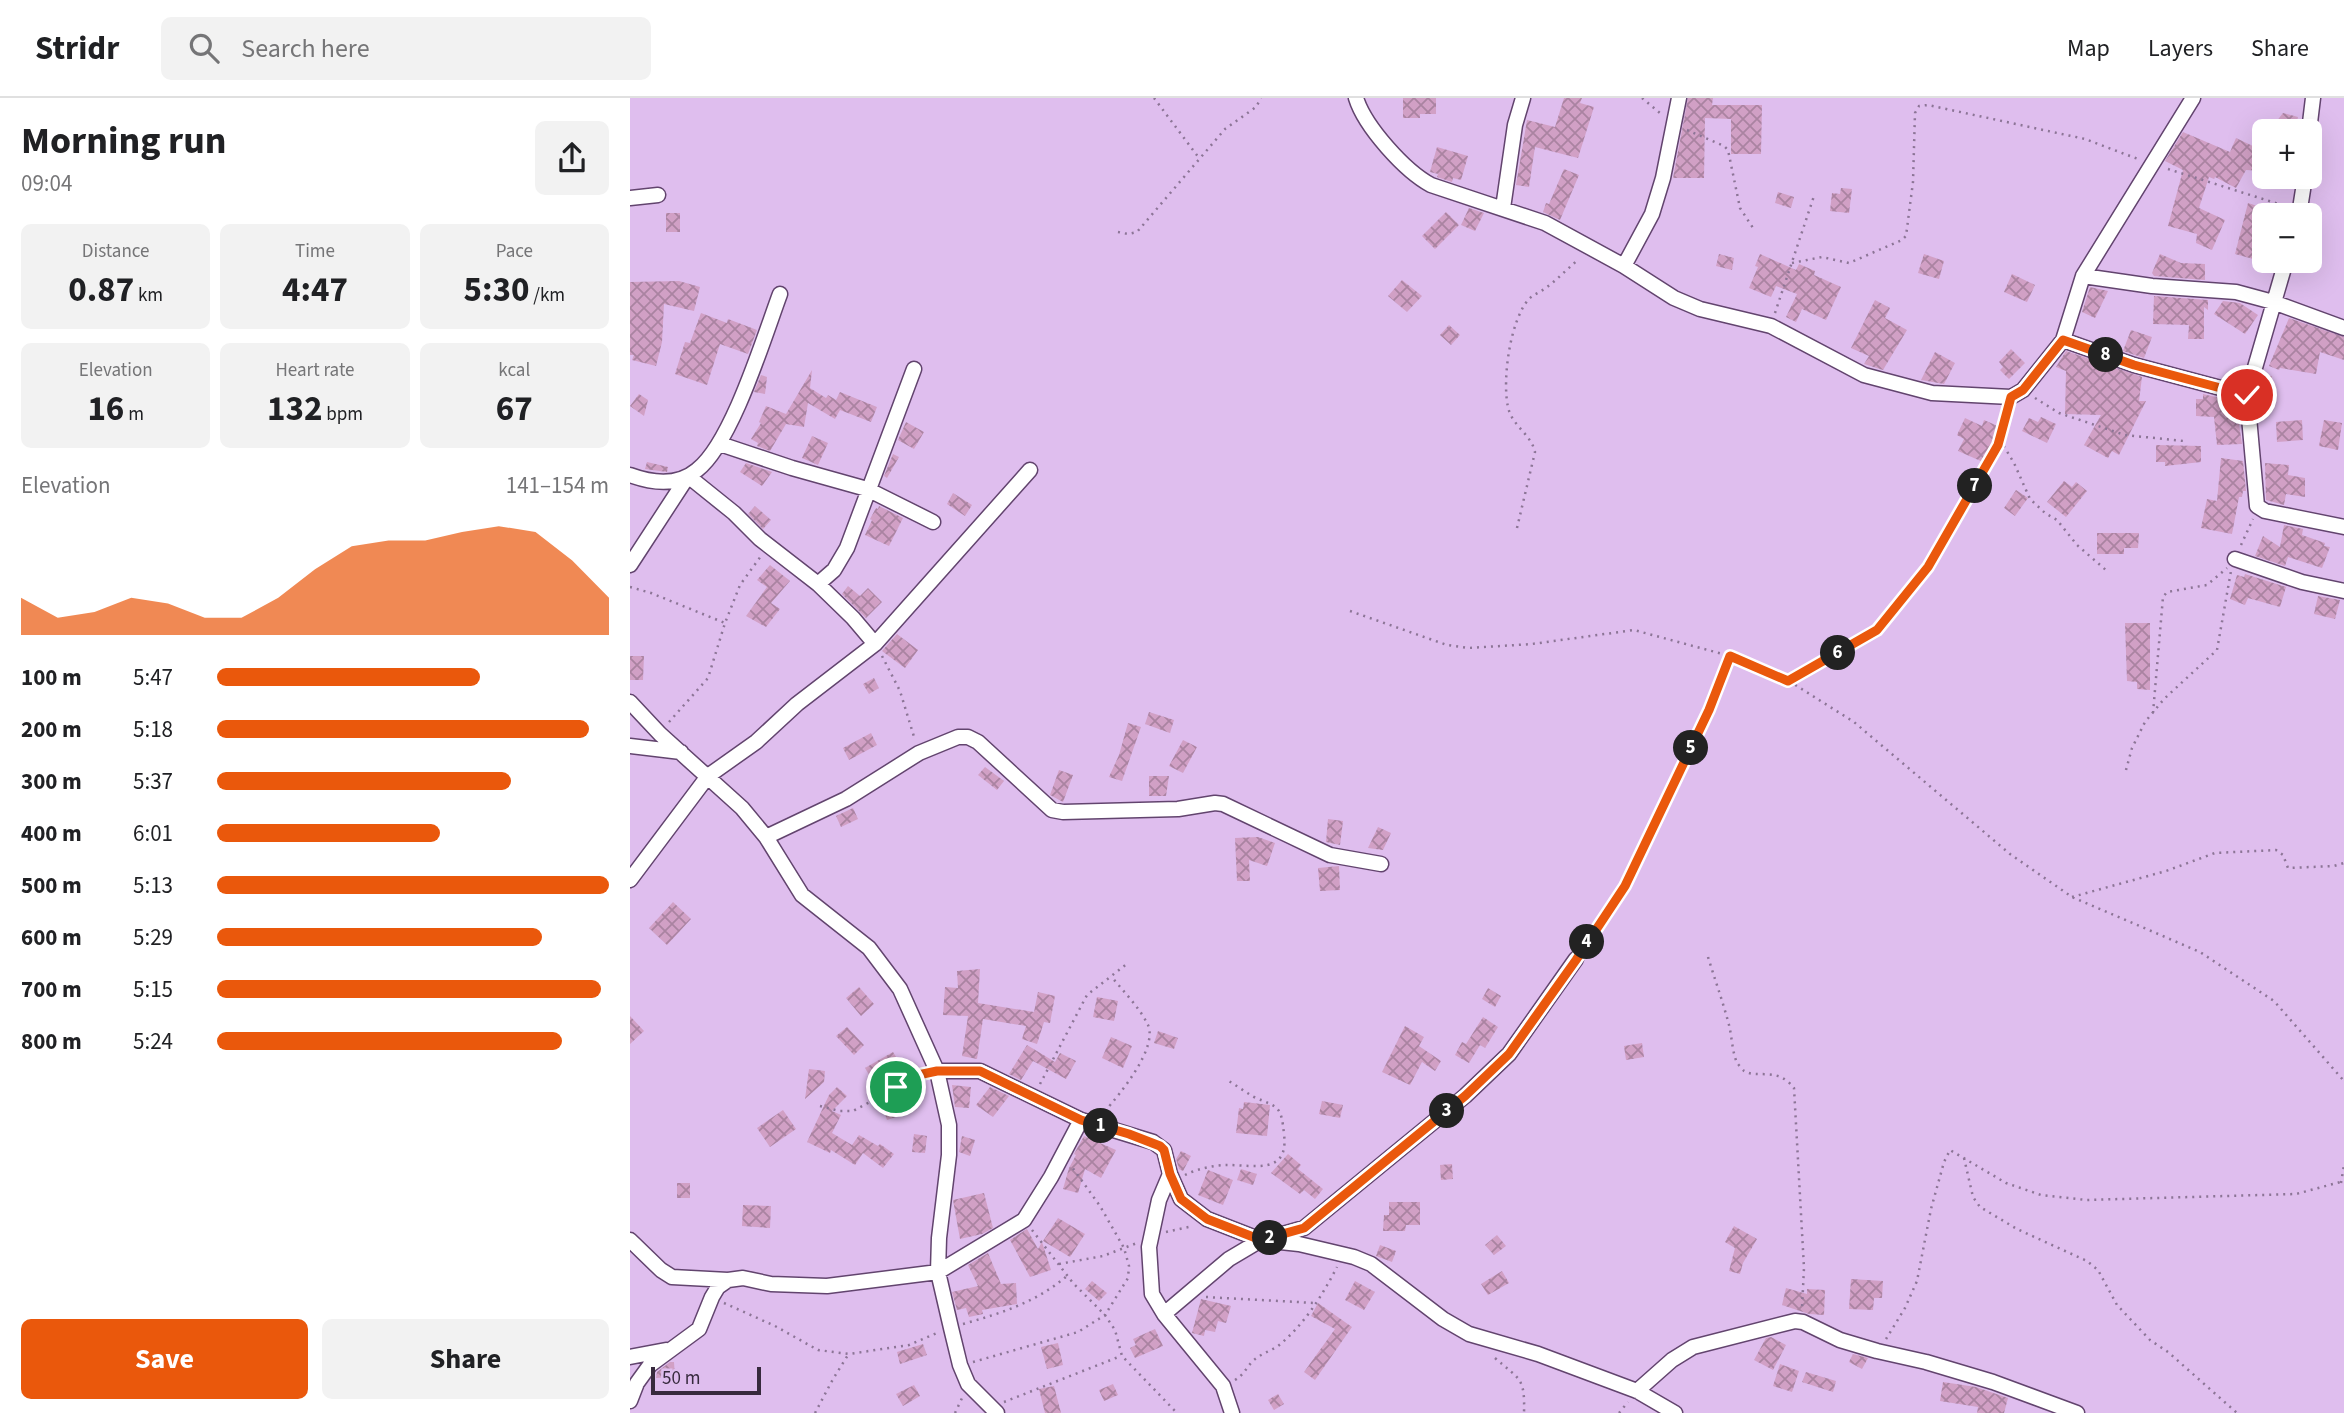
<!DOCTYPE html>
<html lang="en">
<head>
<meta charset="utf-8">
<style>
	:root { --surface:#fff; --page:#f2f2f2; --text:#202124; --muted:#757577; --line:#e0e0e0; --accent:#ea580c }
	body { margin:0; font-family:"Source Sans 3",sans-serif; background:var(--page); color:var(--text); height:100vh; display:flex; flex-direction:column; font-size:26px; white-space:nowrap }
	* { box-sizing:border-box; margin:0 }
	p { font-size:23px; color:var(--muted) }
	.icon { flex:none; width:38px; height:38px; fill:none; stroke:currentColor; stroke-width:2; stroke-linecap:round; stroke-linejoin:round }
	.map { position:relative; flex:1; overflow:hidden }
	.drawer { display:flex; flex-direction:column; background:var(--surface); width:630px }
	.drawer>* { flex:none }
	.tools { position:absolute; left:1622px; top:21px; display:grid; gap:14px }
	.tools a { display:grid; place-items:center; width:70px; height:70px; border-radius:10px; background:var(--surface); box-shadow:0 7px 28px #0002; font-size:35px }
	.scale { position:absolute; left:21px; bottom:18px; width:110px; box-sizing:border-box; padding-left:7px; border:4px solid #372a3d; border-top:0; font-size:19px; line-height:24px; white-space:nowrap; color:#372a3d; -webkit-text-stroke:5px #dfbeee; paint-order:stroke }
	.pin { position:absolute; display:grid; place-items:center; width:60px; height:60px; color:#fff; margin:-30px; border:4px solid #fff; border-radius:50%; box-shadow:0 2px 7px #0007 }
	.km { position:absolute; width:35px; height:35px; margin:-18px; border-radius:50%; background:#222; color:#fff; font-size:19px; line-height:35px; text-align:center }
	.round { display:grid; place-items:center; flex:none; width:74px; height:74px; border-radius:10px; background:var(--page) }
	.head { display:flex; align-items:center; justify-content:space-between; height:119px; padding:0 21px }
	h1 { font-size:38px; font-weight:700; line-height:52px }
	.metrics { display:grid; grid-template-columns:repeat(3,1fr); gap:10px; height:119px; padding:7px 21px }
	.metrics div { display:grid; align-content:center; border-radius:10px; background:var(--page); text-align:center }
	.metrics b { font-size:35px; font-weight:700 }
	.metrics small { font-size:19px; font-weight:400 }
	.metrics p { font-size:19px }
	.chart { height:196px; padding:14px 21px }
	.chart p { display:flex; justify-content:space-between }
	.chart svg { width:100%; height:126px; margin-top:7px; fill:var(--accent); opacity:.7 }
	.button { display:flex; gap:14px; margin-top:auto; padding:14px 21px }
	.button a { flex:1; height:80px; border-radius:10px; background:var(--accent); color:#fff; font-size:28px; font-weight:700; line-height:80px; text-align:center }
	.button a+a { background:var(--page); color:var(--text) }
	ul { padding:0 21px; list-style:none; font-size:23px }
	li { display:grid; grid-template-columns:112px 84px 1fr; align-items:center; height:52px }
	li i { height:18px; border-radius:9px; background:var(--accent) }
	header { display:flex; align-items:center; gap:42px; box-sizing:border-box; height:98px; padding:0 35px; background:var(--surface); border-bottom:2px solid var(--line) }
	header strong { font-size:33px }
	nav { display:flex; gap:38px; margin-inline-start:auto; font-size:24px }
	.search { width:490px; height:63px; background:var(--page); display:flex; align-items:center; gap:18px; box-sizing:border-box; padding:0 24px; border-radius:10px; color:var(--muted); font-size:26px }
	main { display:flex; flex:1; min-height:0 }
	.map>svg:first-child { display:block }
</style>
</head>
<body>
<header>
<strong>Stridr</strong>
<div class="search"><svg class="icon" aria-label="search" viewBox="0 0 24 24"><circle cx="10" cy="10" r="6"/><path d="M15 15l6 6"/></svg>Search here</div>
<nav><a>Map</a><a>Layers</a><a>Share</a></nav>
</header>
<main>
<section class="drawer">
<div class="head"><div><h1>Morning run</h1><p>09:04</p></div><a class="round"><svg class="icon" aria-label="share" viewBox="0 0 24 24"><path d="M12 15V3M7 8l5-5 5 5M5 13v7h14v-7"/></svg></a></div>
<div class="metrics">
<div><p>Distance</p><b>0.87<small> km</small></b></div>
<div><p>Time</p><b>4:47</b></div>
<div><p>Pace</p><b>5:30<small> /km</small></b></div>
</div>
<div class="metrics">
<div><p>Elevation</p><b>16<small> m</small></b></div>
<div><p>Heart rate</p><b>132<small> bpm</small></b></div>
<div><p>kcal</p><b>67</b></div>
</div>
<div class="chart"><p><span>Elevation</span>141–154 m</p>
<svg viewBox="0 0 160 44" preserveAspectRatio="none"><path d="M0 44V31L10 38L20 36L30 31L40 33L50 38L60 38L70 31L80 21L90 13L100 11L110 11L120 8L130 6L140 8L150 18L160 31V44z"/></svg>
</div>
<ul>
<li><b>100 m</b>5:47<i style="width:67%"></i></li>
<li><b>200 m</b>5:18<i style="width:95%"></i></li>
<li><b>300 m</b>5:37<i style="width:75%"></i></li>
<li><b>400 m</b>6:01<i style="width:57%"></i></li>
<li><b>500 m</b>5:13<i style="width:100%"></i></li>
<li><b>600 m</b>5:29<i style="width:83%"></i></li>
<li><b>700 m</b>5:15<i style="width:98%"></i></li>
<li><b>800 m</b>5:24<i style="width:88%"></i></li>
</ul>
<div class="button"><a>Save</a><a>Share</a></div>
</section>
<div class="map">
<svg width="1714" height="1315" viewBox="0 0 1714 1315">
	<defs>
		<pattern id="building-cross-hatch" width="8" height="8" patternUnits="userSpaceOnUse" patternTransform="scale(1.75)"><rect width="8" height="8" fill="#d1a0c5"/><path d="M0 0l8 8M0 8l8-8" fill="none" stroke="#aa83a1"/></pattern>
	</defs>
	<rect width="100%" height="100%" fill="#dfbeee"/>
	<!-- building -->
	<path fill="url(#building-cross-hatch)" d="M773 0H806V16H790V20H773Z
		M934 0H952L950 5 964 9 948 60 905 49 899 89 886 87 897 22 925 29Z
		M1058 0H1083L1082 7H1132L1131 56H1101V21L1075 20 1074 80H1043Z
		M1653 15 1668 19 1665 33H1639Z
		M1553 34 1600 54 1606 40 1627 50 1634 40V73L1616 72 1606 90 1585 79 1584 81 1579 79 1569 110 1595 122 1582 152 1566 145 1567 136 1538 128 1553 72 1535 63Z
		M807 49 838 58 831 82 823 80 822 84 807 79 808 76 800 74Z
		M934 71 949 77 930 122 913 114 916 105 919 106Z
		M1211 90 1222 91 1219 115 1200 113 1202 95 1210 96Z
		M1148 94 1164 99 1161 110 1145 105Z
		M1618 105 1634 110V164L1605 156Z
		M839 110 854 115 845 133 831 127Z
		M816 114 829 127 805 151 792 138Z
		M36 115H50V134H36Z
		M1089 156 1104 160 1102 172 1086 168Z
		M1130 156 1166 172 1169 166 1185 173 1184 177 1211 189 1196 222 1172 211 1166 224 1156 219 1167 196 1146 188 1141 199 1119 190 1128 169 1125 168Z
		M1294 156 1314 163 1309 181 1288 175Z
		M1530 156 1551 165 1575 166V182L1524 178 1522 175Z
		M1382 176 1405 187 1397 204 1374 194Z
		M772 182 792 198 777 214 758 198Z
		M49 183 70 189 64 213 34 206 32 244 26 268 2 262 4 257H0V184Z
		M1460 189 1478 193 1465 220 1452 214Z
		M1524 198 1578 202V212L1574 209V241H1558L1559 227 1523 226Z
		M1245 202 1260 210 1255 220 1277 232 1253 272 1234 266 1239 258 1221 250Z
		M1593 203 1610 205 1628 217 1615 236 1584 216Z
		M71 215 97 225 98 221 127 232 118 256 90 246 77 287 45 276 55 244 60 245Z
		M1659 220 1714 239V262L1690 254 1686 276 1650 270 1649 272 1639 268Z
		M819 227 830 237 821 247 810 237Z
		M1501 232 1522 239 1514 260 1493 253Z
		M1381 251 1395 265 1379 281 1370 272 1373 269 1369 264Z
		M1436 253 1512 279 1509 303H1516L1489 357 1482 353 1478 360 1454 347 1471 317 1435 316 1436 273 1426 269Z
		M1305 254 1325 265 1314 286 1291 282Z
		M182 272 180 290 196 300 198 297 206 302 210 294 247 309 241 324 210 312 205 321 178 305 174 329 156 326 140 353 127 348 128 345 121 341 131 325 129 324 136 308 156 316Z
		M131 277 137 279 135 296 124 294Z
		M1633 278H1642V296L1630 295Z
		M9 296 18 302 14 318 0 308Z
		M1573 296 1606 304V326H1609L1612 346 1587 347 1584 319 1566 318V301H1573Z
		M1411 319 1426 326 1417 345 1392 333 1399 320 1408 324Z
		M1335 320 1352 328 1354 322 1370 329 1353 364 1328 353 1334 341 1327 337Z
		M1672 322 1673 342 1647 344 1646 324Z
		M1694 322 1712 325 1708 352 1689 348Z
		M276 324 294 334 284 351 268 342Z
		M182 338 198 345 188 367 172 360Z
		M1526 347 1571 348V364L1535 368V364H1526Z
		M263 356 269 359 257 380 254 378Z
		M1591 360 1613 363 1616 393H1613L1612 399H1609L1602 436 1571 430 1577 401 1587 403Z
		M17 364 38 369 37 374 15 371Z
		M116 365 142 374 132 388 110 374Z
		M1635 365 1659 367 1658 377 1675 380V399L1656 396 1654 407 1636 402Z
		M1434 383 1442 389 1446 384 1457 393 1436 419 1417 404Z
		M1386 392 1398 400 1385 418 1374 410Z
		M323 395 342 407 335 418 317 406Z
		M125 408 141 422 133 431 118 416Z
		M249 408 273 420 259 448 235 437 242 422 240 421 246 410 248 411Z
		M1654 427 1673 431 1672 437 1695 445 1694 448 1700 449 1692 470 1658 459 1655 468 1625 458 1633 438 1650 449Z
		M1467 435H1509L1508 450H1494V456H1467Z
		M140 467 160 483 141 505 150 511 136 529 116 518 137 489 127 482Z
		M1615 476 1656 489 1650 509 1618 500 1615 507 1600 501 1607 477 1614 479Z
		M218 488 230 498 238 490 252 504 236 520 212 496Z
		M1688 498 1710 502 1705 521 1684 516Z
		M1495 525H1520V592L1507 591V584L1497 583Z
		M267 536 288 552 275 570 252 553Z
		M0 558H14L13 582H0Z
		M244 580 249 590 239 596 233 586Z
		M519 614 544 622 540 635 515 626Z
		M498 625 511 629 492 683 479 679 489 657Z
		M241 635 247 647 219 662 213 650Z
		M553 642 567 649 553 675 539 668Z
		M355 669 374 683 367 692 348 677Z
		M429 672 443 677 433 704 420 697Z
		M519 678H539L536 698H519Z
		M223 710 228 721 211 729 206 718Z
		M698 721 713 723 710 747 696 744Z
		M748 729 761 735 753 752 738 750Z
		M628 739 645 745 637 768 619 762 620 783H607L605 740Z
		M709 768 710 792 690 793 688 770Z
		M43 804 61 821 37 847 19 830Z
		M350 871 348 905 404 914 408 894 425 898 420 925 414 924 407 946 392 941 396 928 353 921 347 961 332 958 338 918 313 917 315 889 328 890 327 873Z
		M229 889 244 906 231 918 216 900Z
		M858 890 871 898 865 909 852 901Z
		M467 899 488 903 484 923 463 919Z
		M0 918 14 933 0 946Z
		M853 919 868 929 855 950 850 947 839 965 825 957 832 944 836 946Z
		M775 928 794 939 789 948 811 963 805 973 792 964 780 987 752 974Z
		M217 929 234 947 224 957 206 938Z
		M528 933 548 940 544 951 524 945Z
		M481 939 502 948 493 970 472 960Z
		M1012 945 1014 959 996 962 994 948Z
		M397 947 425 964 430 955 446 963 436 981 403 963 391 982 379 976Z
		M263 954 273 970 262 977 275 1016 257 1022 250 1001 253 1000 235 970Z
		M179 971 195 973 194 984 175 1001Z
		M322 987 341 989 339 1010 325 1009Z
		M207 989 217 998 202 1013 211 1017 202 1035 222 1047 229 1037 248 1048 250 1046 264 1056 253 1070 233 1055 225 1067 201 1052 200 1055 177 1044 199 997Z
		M360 989 379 998 363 1019 346 1007Z
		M692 1003 713 1007 710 1020 689 1016Z
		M614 1004 640 1007 637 1038 606 1035 609 1010 613 1011Z
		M153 1012 166 1031 140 1049 127 1030Z
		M284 1036 297 1038 295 1055 282 1054Z
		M332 1038 345 1042 340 1058 329 1054Z
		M454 1038 486 1052 471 1080 455 1071 448 1095 433 1091 439 1070 446 1057 444 1056Z
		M551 1053 561 1058 553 1073 549 1071 546 1061Z
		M658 1056 671 1067 668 1071 693 1091 685 1101 674 1092 670 1096 641 1075Z
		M822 1066 823 1081 811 1082 810 1067Z
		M611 1071 627 1076 623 1087 607 1082Z
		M578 1072 603 1082 593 1107 568 1097Z
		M47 1085H60V1100H47Z
		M354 1095 363 1130 352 1136 330 1141 323 1102Z
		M759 1104H790V1127H776L775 1133H753L754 1117H759Z
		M113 1107 141 1108 140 1130 112 1128Z
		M428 1120 455 1136 440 1159 413 1143Z
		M1104 1128 1127 1141 1113 1165 1110 1176 1099 1173 1105 1150 1095 1144Z
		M397 1131 408 1151 412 1144 421 1172 400 1179 380 1142Z
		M867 1137 876 1148 864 1157 855 1147Z
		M750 1147 766 1153 762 1164 746 1158Z
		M358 1155 371 1186 386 1185 387 1206 352 1212 353 1216 339 1219 336 1210 327 1212 322 1194 348 1188 338 1167Z
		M872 1173 879 1185 858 1197 851 1186Z
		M1221 1181 1253 1183 1252 1200H1244L1243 1212 1219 1211Z
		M462 1183 477 1195 469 1203 455 1191Z
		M725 1183 745 1194 734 1212 715 1202Z
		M1156 1190 1177 1196V1191L1195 1192 1194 1217 1179 1216 1152 1207Z
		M571 1201 601 1208 596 1225 588 1223 585 1234 575 1232 574 1238 562 1235Z
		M688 1205 722 1229 685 1282 674 1274 705 1231 681 1218Z
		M525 1231 533 1248 505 1260 500 1250 506 1247 503 1241Z
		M1141 1239 1156 1247 1143 1272 1124 1262 1136 1240Z
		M428 1245 433 1267 417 1271 411 1249Z
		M293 1246 297 1257 270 1266 267 1254Z
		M1223 1256 1238 1260 1232 1271 1219 1264Z
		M40 1264H44L45 1279 26 1280 27 1274Z
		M1150 1266 1169 1273 1162 1294 1143 1288Z
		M1176 1274 1206 1283 1203 1294 1172 1284Z
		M1313 1284 1346 1289 1378 1300 1374 1315H1347L1348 1309 1310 1303Z
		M483 1286 488 1297 474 1303 469 1292Z
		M284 1287 290 1298 273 1308 266 1296Z
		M424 1288 431 1315H415L409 1291Z
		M648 1296 654 1306 644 1312 638 1302Z"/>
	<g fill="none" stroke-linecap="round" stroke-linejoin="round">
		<!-- minor casing -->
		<g stroke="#62446e" stroke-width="17">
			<path id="minor" d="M726 0C735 29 775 73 801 87L915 125 994 168 1044 200 1070 211 1141 228 1234 277 1302 295 1381 299 1393 292 1433 242 1453 178 1563 0
				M1679 33 1683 0
				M0 100 28 97
				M873 110 885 27 893 0
				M1669 117 1675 79
				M1656 163 1617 297 1627 408 1635 413 1714 429
				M994 168 1022 116 1033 80 1049 0
				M1453 178 1522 188 1606 194 1643 204 1714 230
				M1433 242 1504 267 1617 297
				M90 346 162 370 237 391 303 424
				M0 377C22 385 48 388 67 372 102 345 134 239 150 196
				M1605 461 1672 484 1714 493
				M0 467 58 378 104 415 130 441 188 486 223 520 245 546
				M188 486 204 472 217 450 284 271
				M0 604 30 636 112 710 136 739 172 797 239 850 270 891 307 973 319 1027V1057L309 1140 308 1174 321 1230 330 1267 338 1286 367 1315
				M0 648 51 654
				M136 739 216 701 289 655 328 639H338L348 644 422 712 433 714 548 711 585 705 593 706 700 757 751 766
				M0 782 78 678 126 644 167 606 245 546 400 372
				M307 973H350L451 1022 523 1044 534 1052 540 1076 551 1101 577 1121 631 1142 669 1146 724 1159 741 1166 813 1221 839 1236 908 1256 1007 1293 1045 1315
				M540 1076 529 1102 519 1149 522 1196 534 1216 593 1288 602 1315
				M0 1142 31 1172 42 1179 98 1182
				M534 1216 599 1161 631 1142 674 1130 835 998 879 956 946 861
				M0 1259 36 1252
				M1007 1293 1042 1262 1063 1249 1165 1223 1173 1224 1210 1242 1247 1253 1296 1264 1363 1284 1447 1315
				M0 1303 7 1285 20 1267 69 1231 82 1199 88 1189 98 1182 113 1180 141 1186 197 1188 308 1174 394 1122 421 1079 451 1022"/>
		</g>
		<!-- path -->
		<path stroke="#8c7596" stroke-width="2.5" stroke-dasharray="2 5" stroke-linecap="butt" d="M524 0 569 60
			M1012 0 1030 15
			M1057 32 1094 48 1098 52 1110 110 1125 133
			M1538 71 1655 108
			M488 134 498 136 507 134 595 31 626 9 631 0
			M1162 165 1192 159 1219 165 1272 142 1276 138 1283 84 1285 15 1289 8 1298 7 1455 41 1508 61
			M1145 215 1184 98
			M1405 300 1429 315 1495 337 1554 343
			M1370 342 1384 365 1400 401 1415 415 1427 422 1447 447 1477 473
			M887 430 905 354C901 336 882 328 878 309 872 282 880 222 899 201 904 196 911 194 917 189 928 181 938 170 949 161
			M1611 447 1623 421
			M0 489 21 495 95 525
			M720 513 817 547 838 550 902 546 1004 532 1100 558 1159 583 1224 624 1380 756 1442 799 1570 854 1644 903 1714 983
			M252 558 270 593 285 642
			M1159 583 1247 532 1298 469 1368 347 1377 313
			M1523 615 1533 499 1537 494 1577 487 1597 470
			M39 624 78 580 95 525 110 487 131 458
			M1496 672 1502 650 1515 624 1534 601 1587 552 1601 473
			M1442 799 1536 773 1585 755 1646 752 1653 757 1658 770 1704 768 1714 765
			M954 850 995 788 1079 612 1099 559
			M1078 859C1085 882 1093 904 1099 927 1102 939 1102 953 1107 965 1109 967 1112 971 1114 973 1127 981 1147 968 1164 990L1174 1170 1172 1210
			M410 986 457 897 498 865
			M190 1008 209 1013H223L292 976
			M475 1013C490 996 528 950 518 927 510 910 493 893 481 878
			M1334 1060 1343 1099 1350 1109 1387 1131 1457 1163 1468 1172 1487 1207 1520 1242 1538 1254 1607 1315
			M555 1077C567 1071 584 1067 597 1067 625 1067 659 1077 654 1036 651 1007 649 1010 624 999 615 994 606 987 597 982
			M1711 1085 1714 1067
			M402 1132 443 1185 475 1217 485 1232 492 1258 547 1315
			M536 1134 563 1128
			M429 1166 473 1158 507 1145
			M576 1199 685 1205
			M94 1205 145 1228 188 1252 219 1256 279 1247 307 1235
			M333 1226C372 1215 407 1204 438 1177
			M1256 1241 1275 1210 1287 1183 1301 1111 1314 1064 1320 1052 1376 1085 1411 1097 1456 1102 1666 1096 1714 1083
			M865 1260C890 1282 895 1279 894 1315
			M343 1264 448 1234 475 1217 498 1180 499 1168 494 1150 470 1108 442 1069
			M605 1282C614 1277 617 1268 624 1262 631 1256 640 1253 648 1248 674 1227 692 1198 707 1169
			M374 1304 491 1258
			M185 1315 203 1281 218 1257
			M325 1315 333 1298
			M989 1315 998 1304"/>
		<!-- minor -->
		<use href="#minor" stroke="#fff" stroke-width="14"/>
	</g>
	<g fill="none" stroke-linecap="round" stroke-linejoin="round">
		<!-- route casing -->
		<g stroke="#fff" stroke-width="14">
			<path id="route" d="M266 989 288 977 307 973H350L451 1022 499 1036 530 1048 534 1052 540 1076 551 1101 577 1121 631 1142 674 1130 835 998 879 956 946 862 995 788 1079 612 1100 558 1158 583 1247 532 1298 469 1368 347 1381 299 1393 292 1433 242 1504 267 1617 297"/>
		</g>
		<!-- route -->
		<use href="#route" stroke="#ea580c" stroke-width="9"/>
	</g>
</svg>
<div class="tools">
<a>+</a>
<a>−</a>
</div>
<div class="scale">50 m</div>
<div class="pin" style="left:266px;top:989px;background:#1e9e55"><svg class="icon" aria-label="arrive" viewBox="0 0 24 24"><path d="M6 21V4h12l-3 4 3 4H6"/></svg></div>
<div class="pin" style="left:1617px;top:297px;background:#d93025"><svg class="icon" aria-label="check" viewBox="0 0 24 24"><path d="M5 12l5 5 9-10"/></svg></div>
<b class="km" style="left:471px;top:1028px">1</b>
<b class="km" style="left:640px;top:1140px">2</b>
<b class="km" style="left:817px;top:1013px">3</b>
<b class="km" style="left:957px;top:844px">4</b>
<b class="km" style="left:1061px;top:650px">5</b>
<b class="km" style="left:1208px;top:555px">6</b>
<b class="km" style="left:1345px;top:388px">7</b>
<b class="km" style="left:1476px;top:257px">8</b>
</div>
</main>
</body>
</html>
